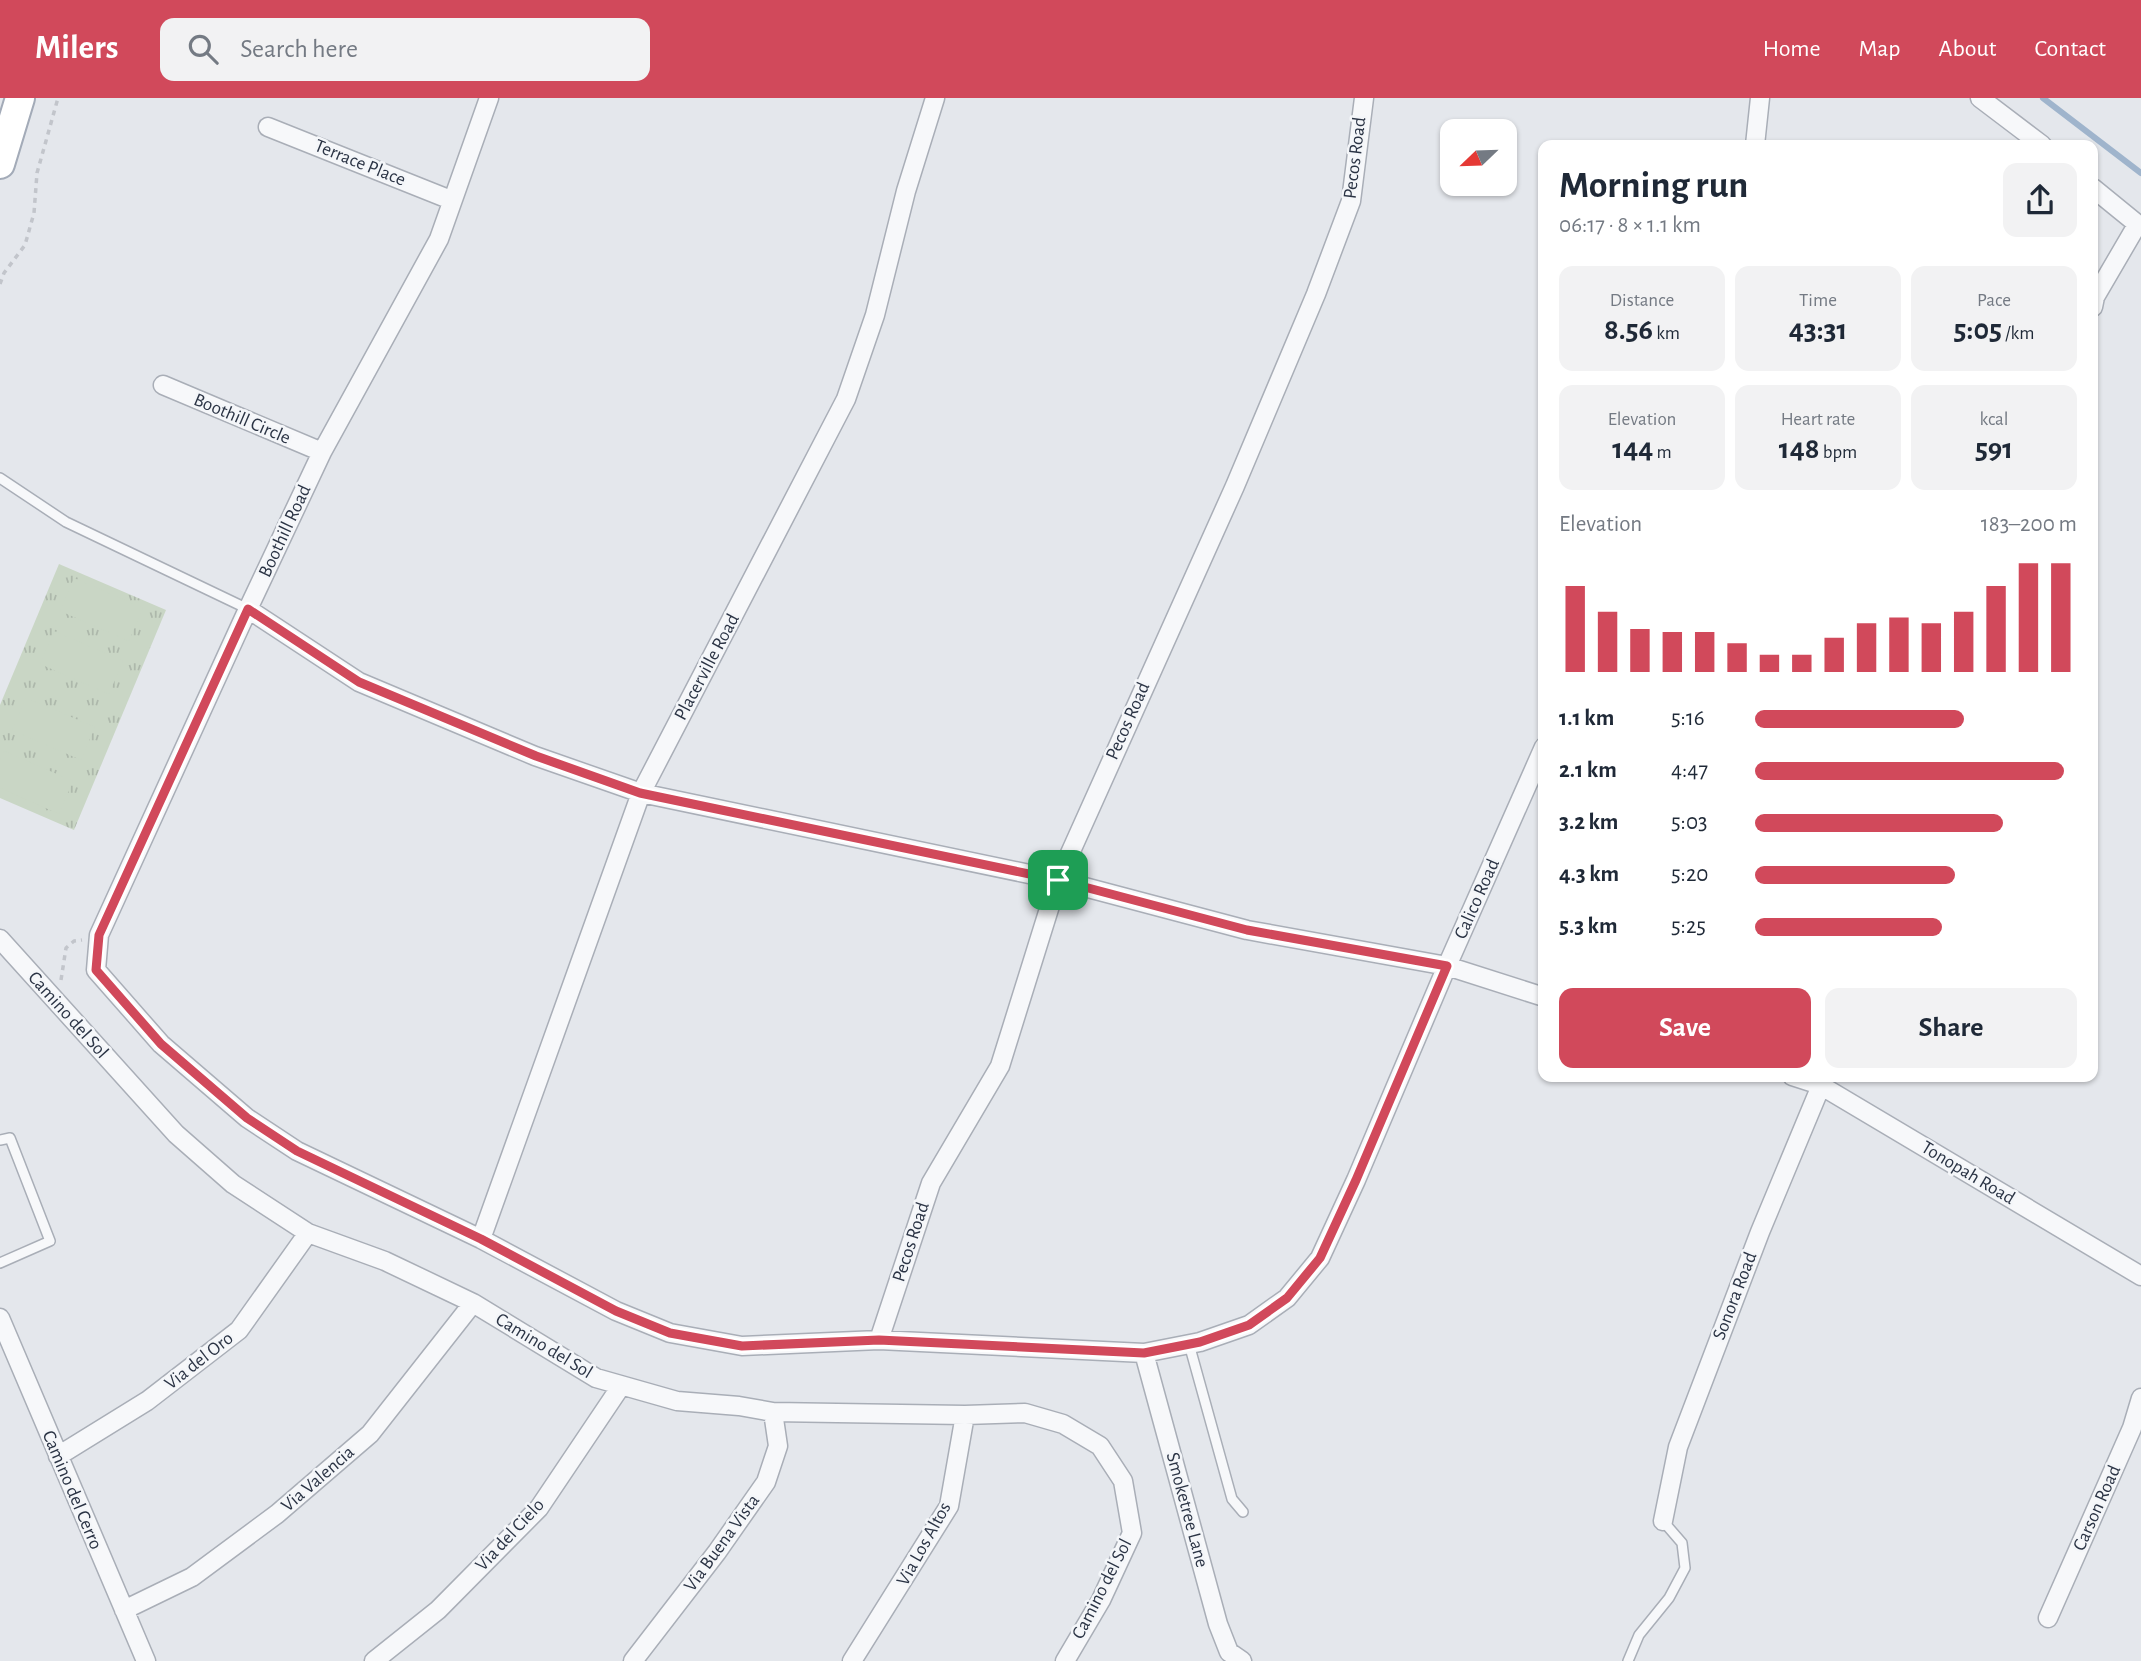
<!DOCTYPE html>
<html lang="en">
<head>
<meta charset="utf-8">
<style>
	:root { --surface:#fff; --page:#f2f2f3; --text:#1f2937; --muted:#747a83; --accent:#d1495b }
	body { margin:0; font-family:"Alegreya Sans",sans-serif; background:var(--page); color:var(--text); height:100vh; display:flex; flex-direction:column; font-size:26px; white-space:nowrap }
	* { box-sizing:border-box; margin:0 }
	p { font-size:23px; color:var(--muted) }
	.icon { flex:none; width:38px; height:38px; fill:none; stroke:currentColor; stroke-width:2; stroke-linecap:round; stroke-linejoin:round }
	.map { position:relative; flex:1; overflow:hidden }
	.side { position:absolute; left:1538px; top:42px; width:560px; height:942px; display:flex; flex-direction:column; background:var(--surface); border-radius:14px; box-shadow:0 2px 5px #0004 }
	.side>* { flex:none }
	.needle { width:46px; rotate:247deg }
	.controls { position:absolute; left:1440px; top:21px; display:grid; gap:14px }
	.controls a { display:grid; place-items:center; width:77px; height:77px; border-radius:14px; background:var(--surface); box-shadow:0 2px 5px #0004; font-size:35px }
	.pin { position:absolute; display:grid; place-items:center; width:60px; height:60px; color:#fff; margin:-30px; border-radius:14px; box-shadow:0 4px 10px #0006 }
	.round { display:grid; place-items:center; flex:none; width:74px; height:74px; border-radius:14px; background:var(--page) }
	.headline { display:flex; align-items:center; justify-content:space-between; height:119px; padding:0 21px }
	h1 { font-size:38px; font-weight:700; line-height:52px }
	.stats { display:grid; grid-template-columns:repeat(3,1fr); gap:10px; height:119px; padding:7px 21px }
	.stats div { display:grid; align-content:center; border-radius:14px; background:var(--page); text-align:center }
	.stats b { font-size:30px; font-weight:700 }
	.stats small { font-size:19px; font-weight:400 }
	.stats p { font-size:19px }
	.chart { height:196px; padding:14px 21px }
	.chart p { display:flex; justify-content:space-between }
	.chart svg { width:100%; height:126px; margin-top:7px; stroke:var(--accent); stroke-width:6 }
	.cta { display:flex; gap:14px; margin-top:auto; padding:14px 21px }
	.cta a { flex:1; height:80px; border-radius:14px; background:var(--accent); color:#fff; font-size:28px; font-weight:700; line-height:80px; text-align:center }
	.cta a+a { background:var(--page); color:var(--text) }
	ul { padding:0 21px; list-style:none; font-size:23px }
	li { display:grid; grid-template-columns:112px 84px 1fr; align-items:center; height:52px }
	li i { height:18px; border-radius:9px; background:var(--accent) }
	header { display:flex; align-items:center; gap:42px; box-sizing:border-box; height:98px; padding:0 35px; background:var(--accent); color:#fff }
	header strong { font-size:33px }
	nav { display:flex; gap:38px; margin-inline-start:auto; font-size:24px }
	.search { width:490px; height:63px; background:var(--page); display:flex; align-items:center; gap:18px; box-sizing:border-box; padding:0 24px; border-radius:14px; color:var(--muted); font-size:26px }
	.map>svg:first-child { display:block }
</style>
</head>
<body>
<header>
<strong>Milers</strong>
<div class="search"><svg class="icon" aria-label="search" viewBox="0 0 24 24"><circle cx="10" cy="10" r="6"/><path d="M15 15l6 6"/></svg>Search here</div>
<nav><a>Home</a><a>Map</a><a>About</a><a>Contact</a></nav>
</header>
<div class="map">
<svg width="2141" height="1563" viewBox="0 0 2141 1563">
	<defs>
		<pattern id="park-tufts" width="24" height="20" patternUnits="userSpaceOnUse" patternTransform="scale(1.75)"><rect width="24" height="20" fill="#c9d6c5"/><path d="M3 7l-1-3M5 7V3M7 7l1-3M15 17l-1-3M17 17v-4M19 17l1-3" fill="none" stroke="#adb8ab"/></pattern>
	</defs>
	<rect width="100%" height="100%" fill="#e4e7ec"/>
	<!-- park -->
	<path fill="url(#park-tufts)" d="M59 466 166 512 74 732 0 700V607Z"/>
	<!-- pitch -->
	<path fill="#c9d6c5" d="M74 480 143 510 129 543 60 513Z
		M54 533 123 563 109 596 40 566Z
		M26 600 95 629 81 662 12 632Z
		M4 653 73 683 59 716 0 690V662Z"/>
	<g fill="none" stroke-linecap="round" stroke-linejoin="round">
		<!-- stream -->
		<path stroke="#9fb4cc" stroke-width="6" d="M2043 0 2141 75"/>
		<!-- service casing -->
		<g stroke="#a9aeb7" stroke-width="12">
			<path id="service" d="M0 380 66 424 248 511
				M0 1042 10 1040 50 1143 0 1165
				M1189 1246 1232 1401 1243 1414
				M1628 1563 1639 1537 1669 1500 1685 1470 1682 1445 1663 1423"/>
		</g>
		<!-- minor casing -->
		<g stroke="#a9aeb7" stroke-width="21">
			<path id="minor" d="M489 0 439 141 322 354 248 511 99 837 96 872 161 946 247 1020 297 1053 481 1141 616 1213 670 1235 742 1248 879 1242 1144 1255 1200 1244 1249 1227 1287 1200 1320 1160 1356 1082 1447 868 1544 649
				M1980 0 2042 47
				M268 29 451 102
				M1755 47 1760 0
				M2093 90 2141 129
				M2093 209 2095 199 2137 127
				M163 287 322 354
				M248 511 359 584 535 658 641 695 1058 782 1247 832 1447 868 1544 899
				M0 841 176 1036 233 1086 308 1135 385 1163 473 1205 596 1280 677 1303 739 1308 773 1314 965 1317 1025 1315 1063 1326 1100 1348 1123 1383 1132 1435 1101 1502 1065 1563
				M1792 978 1820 987 2141 1178
				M481 1141 641 695 846 301 875 217 906 93 935 0
				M0 1220 146 1563
				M879 1242 931 1085 1000 968 1058 782 1235 388 1316 196 1351 103 1364 0
				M1144 1255 1218 1526 1229 1554 1242 1563
				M58 1358 147 1303 239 1232 308 1135
				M1663 1423 1678 1349 1760 1134 1825 978
				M124 1512 192 1479 277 1416 370 1336 473 1205
				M2048 1520 2132 1330 2141 1300
				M374 1563 438 1512 539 1410 621 1288
				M633 1563 717 1454 766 1384 778 1348 773 1314
				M852 1563 949 1408 965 1317"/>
		</g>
		<!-- primary casing -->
		<g stroke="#a3abb8" stroke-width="32">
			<path id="primary" d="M0 66 20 0"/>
		</g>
		<!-- path -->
		<path stroke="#c2c5cb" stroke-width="3.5" stroke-dasharray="5 5" stroke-linecap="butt" d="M0 186 4 175 25 147 34 115 37 75 58 0
			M61 882 66 850 74 843 82 842"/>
		<!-- service -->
		<use href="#service" stroke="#f7f8fa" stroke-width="9"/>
		<!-- minor -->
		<use href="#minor" stroke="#f7f8fa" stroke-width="18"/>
		<!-- primary -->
		<use href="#primary" stroke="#fff" stroke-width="28"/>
	</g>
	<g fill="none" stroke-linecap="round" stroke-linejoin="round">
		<!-- route casing -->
		<g stroke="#fff" stroke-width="14">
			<path id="route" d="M248 511 359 584 536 658 640 695 1058 782 1247 832 1447 868 1356 1082 1320 1160 1287 1200 1249 1227 1200 1244 1144 1255 879 1242 742 1248 670 1235 616 1213 481 1141 297 1053 247 1020 161 946 96 872 99 837Z"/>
		</g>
		<!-- route -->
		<use href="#route" stroke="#d1495b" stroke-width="9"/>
	</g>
	<g text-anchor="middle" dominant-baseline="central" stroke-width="5" stroke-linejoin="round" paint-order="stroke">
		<!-- street labels -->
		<g font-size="19" fill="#2b3445" stroke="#f4f6f9">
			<text transform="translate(1355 60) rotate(-83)">Pecos Road</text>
			<text transform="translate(360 65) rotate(22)">Terrace Place</text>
			<text transform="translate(242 321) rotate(23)">Boothill Circle</text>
			<text transform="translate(285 433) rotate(-65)">Boothill Road</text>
			<text transform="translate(707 569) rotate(-62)">Placerville Road</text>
			<text transform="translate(1128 623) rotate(-66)">Pecos Road</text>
			<text transform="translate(1477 801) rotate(-66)">Calico Road</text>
			<text transform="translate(68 917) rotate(48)">Camino del Sol</text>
			<text transform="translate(1968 1075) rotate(31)">Tonopah Road</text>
			<text transform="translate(911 1144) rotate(-72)">Pecos Road</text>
			<text transform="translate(1735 1198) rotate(-69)">Sonora Road</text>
			<text transform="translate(544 1248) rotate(31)">Camino del Sol</text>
			<text transform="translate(199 1263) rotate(-38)">Via del Oro</text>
			<text transform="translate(318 1381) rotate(-41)">Via Valencia</text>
			<text transform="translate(72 1392) rotate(67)">Camino del Cerro</text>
			<text transform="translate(2097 1410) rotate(-66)">Carson Road</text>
			<text transform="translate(1187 1412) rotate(75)">Smoketree Lane</text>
			<text transform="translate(510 1437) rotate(-47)">Via del Cielo</text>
			<text transform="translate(722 1445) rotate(-54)">Via Buena Vista</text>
			<text transform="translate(924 1446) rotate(-61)">Via Los Altos</text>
			<text transform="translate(1102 1491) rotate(-63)">Camino del Sol</text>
		</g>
	</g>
</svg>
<div class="controls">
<a><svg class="needle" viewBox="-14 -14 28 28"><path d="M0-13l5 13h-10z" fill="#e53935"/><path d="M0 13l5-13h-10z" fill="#747a83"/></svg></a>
</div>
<div class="pin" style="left:1058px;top:782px;background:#1e9e55"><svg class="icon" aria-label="arrive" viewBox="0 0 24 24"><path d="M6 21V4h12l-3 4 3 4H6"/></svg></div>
<section class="side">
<div class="headline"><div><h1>Morning run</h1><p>06:17 · 8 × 1.1 km</p></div><a class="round"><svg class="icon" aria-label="share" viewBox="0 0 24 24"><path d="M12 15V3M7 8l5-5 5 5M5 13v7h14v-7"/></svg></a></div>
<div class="stats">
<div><p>Distance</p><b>8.56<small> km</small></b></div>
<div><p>Time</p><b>43:31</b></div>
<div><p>Pace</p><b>5:05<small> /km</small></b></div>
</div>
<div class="stats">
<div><p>Elevation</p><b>144<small> m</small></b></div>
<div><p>Heart rate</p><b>148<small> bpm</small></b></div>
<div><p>kcal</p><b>591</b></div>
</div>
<div class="chart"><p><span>Elevation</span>183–200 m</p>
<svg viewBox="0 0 160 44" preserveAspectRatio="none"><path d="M5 44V14M15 44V23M25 44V29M35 44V30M45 44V30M55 44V34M65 44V38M75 44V38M85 44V32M95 44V27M105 44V25M115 44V27M125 44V23M135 44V14M145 44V6M155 44V6"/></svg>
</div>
<ul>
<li><b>1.1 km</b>5:16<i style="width:65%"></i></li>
<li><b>2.1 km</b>4:47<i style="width:96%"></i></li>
<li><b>3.2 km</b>5:03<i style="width:77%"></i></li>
<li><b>4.3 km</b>5:20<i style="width:62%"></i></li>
<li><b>5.3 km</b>5:25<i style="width:58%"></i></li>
</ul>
<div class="cta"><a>Save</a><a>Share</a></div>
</section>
</div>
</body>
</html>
